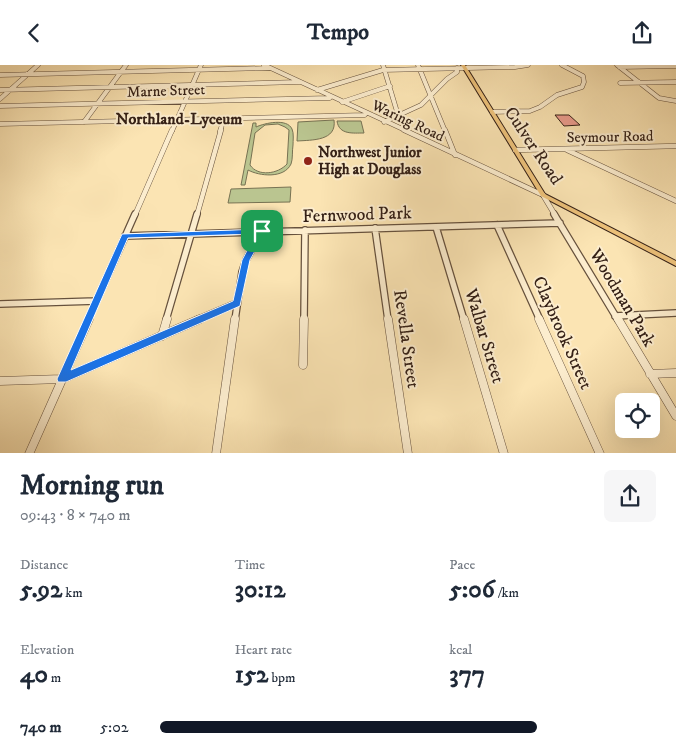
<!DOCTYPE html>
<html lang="en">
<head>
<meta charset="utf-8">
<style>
	:root { --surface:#fff; --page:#f6f6f7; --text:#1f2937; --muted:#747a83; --accent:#111827 }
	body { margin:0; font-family:"IM FELL DW Pica",serif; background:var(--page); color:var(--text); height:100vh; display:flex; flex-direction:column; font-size:19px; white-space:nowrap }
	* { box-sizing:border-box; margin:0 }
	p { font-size:16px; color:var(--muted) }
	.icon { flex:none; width:28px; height:28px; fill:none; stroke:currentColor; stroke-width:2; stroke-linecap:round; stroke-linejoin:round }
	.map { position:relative; height:388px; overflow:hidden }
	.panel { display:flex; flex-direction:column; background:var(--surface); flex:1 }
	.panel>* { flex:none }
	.fabs { position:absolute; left:615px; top:328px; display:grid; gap:10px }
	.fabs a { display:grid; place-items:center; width:45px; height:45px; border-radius:8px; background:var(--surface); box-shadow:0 5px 20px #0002; font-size:25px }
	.pin { position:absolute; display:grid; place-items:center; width:42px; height:42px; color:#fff; margin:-21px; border-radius:10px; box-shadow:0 2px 8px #0006 }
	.round { display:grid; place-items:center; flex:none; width:52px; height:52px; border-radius:8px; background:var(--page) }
	.overview { display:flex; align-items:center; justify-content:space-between; height:85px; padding:0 20px }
	h1 { font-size:28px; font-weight:800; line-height:38px }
	.metrics { display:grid; grid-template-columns:repeat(3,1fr); gap:8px; height:85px; padding:5px 20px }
	.metrics div { display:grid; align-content:center }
	.metrics b { font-size:25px; font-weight:800 }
	.metrics small { font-size:14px; font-weight:400 }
	.metrics p { font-size:14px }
	ul { padding:0 20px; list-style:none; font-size:16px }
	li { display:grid; grid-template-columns:80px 60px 1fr; align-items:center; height:38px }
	li i { height:12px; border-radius:6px; background:var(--accent) }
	header { display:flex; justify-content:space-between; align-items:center; height:65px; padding:0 20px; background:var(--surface); font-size:22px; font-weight:800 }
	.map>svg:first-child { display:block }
</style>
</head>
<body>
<header><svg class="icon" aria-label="back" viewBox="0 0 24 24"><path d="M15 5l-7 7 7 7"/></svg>Tempo<svg class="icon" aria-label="share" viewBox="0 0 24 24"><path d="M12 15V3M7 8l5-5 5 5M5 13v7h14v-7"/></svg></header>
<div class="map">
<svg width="676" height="389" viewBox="0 0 676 389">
	<rect width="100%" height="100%" fill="#fbe4b3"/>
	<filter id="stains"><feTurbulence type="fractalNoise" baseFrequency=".004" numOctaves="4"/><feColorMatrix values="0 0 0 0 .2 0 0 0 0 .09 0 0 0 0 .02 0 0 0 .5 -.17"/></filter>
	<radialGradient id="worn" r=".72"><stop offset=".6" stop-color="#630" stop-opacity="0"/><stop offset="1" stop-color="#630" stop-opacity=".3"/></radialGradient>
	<!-- green -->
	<path fill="#bac590" stroke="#777253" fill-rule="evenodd" d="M334 55C337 76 312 75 297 76L298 57Z
		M337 56H361L364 68C353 68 339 70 337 56Z
		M253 58H256V62C265 58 287 53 292 64 294 68 293 76 293 80 292 86 293 94 291 99 284 114 259 111 248 105L245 120H241ZM278 59 285 62 289 65 287 99C278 109 258 112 250 100L255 68 265 60Z
		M291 122 290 137 228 138 231 124Z"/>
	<!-- building -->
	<path fill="#eb9c8e" stroke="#342016" d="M555 50H569L580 60 564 61Z"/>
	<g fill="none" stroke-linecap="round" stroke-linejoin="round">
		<!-- minor-far3 casing -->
		<g stroke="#66513d" stroke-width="5">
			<path id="minor-far3" d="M264 0 407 66
				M383 0 398 50
				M418 0 445 66
				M617 0 659 33 676 36
				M619 2 676 1
				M0 10 270 3
				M620 18 676 17
				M0 25 298 17
				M317 25 383 5 515 2 528 0
				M0 34 38 0
				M342 37 390 21
				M0 41 330 33
				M492 47 530 46 540 42 557 30 582 22 584 17 583 11 562 0
				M84 57 126 0
				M384 57 421 40 447 14 457 7V3
				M0 59 365 50
				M172 66 201 0
				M220 66 224 54"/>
		</g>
		<!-- minor-far2 casing -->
		<g stroke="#66513d" stroke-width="5.5">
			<path id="minor-far2" d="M404 65 543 130 555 150
				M445 65 455 90
				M515 85 676 81
				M567 85 676 136
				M135 150 172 65
				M197 150 221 65"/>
		</g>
		<!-- minor-far1 casing -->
		<g stroke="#66513d" stroke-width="8">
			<path id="minor-far1" d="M554 149 618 255
				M497 160 540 255
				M436 162 464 255
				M375 163 388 255
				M125 171 560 158
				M0 239 96 236
				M615 251 676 248
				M88 255 135 149
				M166 255 197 149
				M197 255 237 238
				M235 255 242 207 246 195 262 166
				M304 255 305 165"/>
		</g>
		<!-- minor casing -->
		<g stroke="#66513d" stroke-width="9">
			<path id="minor" d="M388 254 408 389
				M464 254 504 389
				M539 254 600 389
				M618 254 676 351
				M162 271 167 254
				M303 300 304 254
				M650 309 676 308
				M0 316 62 314 200 254
				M29 389 89 254
				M216 389 235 254"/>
		</g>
		<!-- major casing -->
		<g stroke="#342016" stroke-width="2">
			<path id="major" d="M461 0H465L545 129 676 196V201L541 131Z"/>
		</g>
		<!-- minor-far3 -->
		<use href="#minor-far3" stroke="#fcedce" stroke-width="4"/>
		<!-- minor-far2 -->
		<use href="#minor-far2" stroke="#fcedce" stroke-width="4.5"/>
		<!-- minor-far1 -->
		<use href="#minor-far1" stroke="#fcedce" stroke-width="5.5"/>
		<!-- minor -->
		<use href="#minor" stroke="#fcedce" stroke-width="8"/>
		<!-- major -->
		<use href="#major" fill="#eec27a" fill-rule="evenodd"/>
	</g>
	<!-- route -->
	<path fill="#1a73e8" stroke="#fff" fill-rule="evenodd" d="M262 164 266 166 250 195 240 241 66 317H58L57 314 122 169ZM256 169 242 195 233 236 71 305 128 173Z"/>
	<!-- markers -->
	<circle fill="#8f2418" stroke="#fcedce" stroke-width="2" cx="308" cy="96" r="5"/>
	<g text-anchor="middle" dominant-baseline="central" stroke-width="4" stroke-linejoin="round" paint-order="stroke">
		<!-- far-street labels -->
		<g font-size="15" fill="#342016" stroke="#fcedce">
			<text transform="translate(166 26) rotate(-2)">Marne Street</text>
			<text transform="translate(408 56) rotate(25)">Waring Road</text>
			<text transform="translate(610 72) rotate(-1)">Seymour Road</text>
		</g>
		<!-- far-poi labels -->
		<g font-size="15" font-weight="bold" fill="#342016" stroke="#fcedce" text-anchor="start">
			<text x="318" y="87">Northwest Junior<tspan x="318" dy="17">High at Douglass</tspan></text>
		</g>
		<!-- far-neighbourhood labels -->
		<g font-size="16" font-weight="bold" fill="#342016" stroke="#fcedce">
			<text x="179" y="54">Northland-Lyceum</text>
		</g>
		<!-- street labels -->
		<g font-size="18" fill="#342016" stroke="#fcedce">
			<text transform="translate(533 81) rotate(56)">Culver Road</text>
			<text transform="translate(357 150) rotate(-2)">Fernwood Park</text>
			<text transform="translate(622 233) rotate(59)">Woodman Park</text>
			<text transform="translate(562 268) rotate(66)">Claybrook Street</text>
			<text transform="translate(484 271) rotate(73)">Walbar Street</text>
			<text transform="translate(406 274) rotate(82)">Revella Street</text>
		</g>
	</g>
	<rect width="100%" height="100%" filter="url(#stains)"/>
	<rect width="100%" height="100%" fill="url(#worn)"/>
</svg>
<div class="fabs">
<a><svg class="icon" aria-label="locate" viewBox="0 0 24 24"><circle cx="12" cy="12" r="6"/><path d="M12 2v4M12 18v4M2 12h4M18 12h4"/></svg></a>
</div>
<div class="pin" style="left:262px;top:166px;background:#1e9e55"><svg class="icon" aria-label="arrive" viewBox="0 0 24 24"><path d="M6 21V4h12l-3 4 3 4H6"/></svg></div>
</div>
<section class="panel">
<div class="overview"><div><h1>Morning run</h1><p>09:43 · 8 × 740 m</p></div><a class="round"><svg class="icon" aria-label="share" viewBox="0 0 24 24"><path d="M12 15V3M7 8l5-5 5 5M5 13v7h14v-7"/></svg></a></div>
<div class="metrics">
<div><p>Distance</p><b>5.92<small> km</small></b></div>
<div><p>Time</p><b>30:12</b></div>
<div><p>Pace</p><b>5:06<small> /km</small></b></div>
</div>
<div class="metrics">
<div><p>Elevation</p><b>40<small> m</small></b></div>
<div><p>Heart rate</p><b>152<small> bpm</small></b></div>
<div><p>kcal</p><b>377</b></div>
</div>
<ul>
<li><b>740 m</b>5:02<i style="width:76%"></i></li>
</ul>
</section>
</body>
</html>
